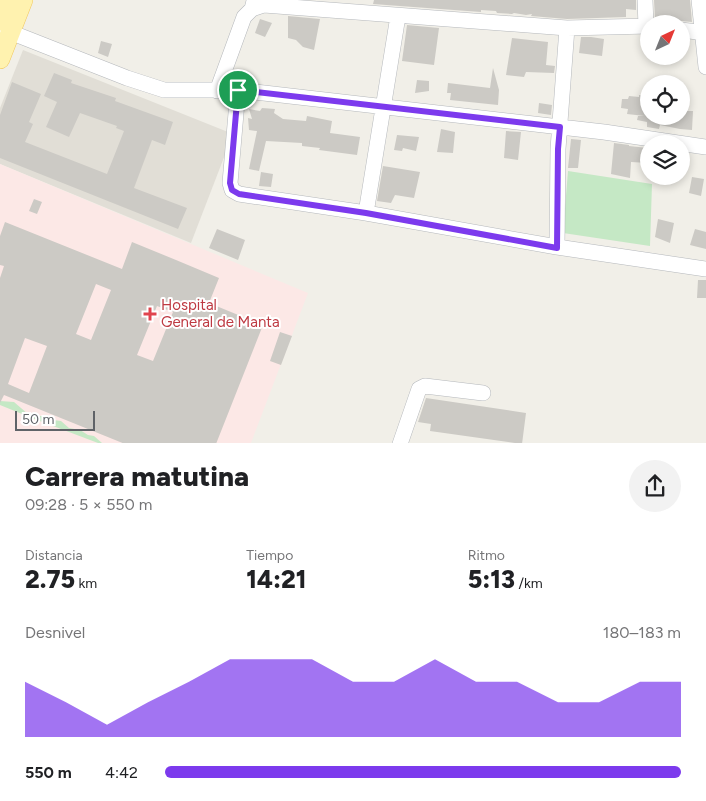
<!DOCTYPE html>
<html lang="es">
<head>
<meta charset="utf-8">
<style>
	:root { --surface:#fff; --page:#f2f2f2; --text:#202124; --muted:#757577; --accent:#7c3aed }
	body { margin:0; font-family:Figtree,sans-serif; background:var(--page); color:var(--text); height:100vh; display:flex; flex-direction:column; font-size:19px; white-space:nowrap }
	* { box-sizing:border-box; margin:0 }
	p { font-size:16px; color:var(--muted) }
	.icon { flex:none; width:28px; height:28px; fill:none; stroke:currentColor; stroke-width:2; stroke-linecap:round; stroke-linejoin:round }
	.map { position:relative; height:443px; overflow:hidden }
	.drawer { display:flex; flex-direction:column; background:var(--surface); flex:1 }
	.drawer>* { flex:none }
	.needle { width:32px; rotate:43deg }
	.controls { position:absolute; left:640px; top:15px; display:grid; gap:10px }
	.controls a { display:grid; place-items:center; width:50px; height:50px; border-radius:50%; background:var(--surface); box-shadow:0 2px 8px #0003; font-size:25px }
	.scale { position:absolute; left:15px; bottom:12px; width:80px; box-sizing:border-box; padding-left:5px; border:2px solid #5f6368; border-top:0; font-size:14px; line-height:18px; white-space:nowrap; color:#5f6368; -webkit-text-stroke:4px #fff; paint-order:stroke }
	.pin { position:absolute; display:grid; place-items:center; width:42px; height:42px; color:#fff; margin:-21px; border:2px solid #fff; border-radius:50%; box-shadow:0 1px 5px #0007 }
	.round { display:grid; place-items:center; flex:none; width:52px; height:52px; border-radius:26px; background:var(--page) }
	.head { display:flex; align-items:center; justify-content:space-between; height:85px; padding:0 25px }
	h1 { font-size:28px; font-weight:800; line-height:38px }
	.stats { display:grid; grid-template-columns:repeat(3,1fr); gap:8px; height:85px; padding:5px 25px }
	.stats div { display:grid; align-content:center }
	.stats b { font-size:25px; font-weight:800 }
	.stats small { font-size:14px; font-weight:400 }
	.stats p { font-size:14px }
	.chart { height:140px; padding:10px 25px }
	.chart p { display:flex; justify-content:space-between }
	.chart svg { width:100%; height:90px; margin-top:5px; fill:var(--accent); opacity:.7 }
	ul { padding:0 25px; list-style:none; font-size:16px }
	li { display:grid; grid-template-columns:80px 60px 1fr; align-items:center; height:38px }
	li i { height:12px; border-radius:6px; background:var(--accent) }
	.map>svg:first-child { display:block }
</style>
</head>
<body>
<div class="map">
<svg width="706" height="444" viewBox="0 0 706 444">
	<rect width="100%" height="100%" fill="#f1efe8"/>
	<!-- education -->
	<path fill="#e1ded6" d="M23 50 233 134 191 243 0 164V108Z"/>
	<!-- medical -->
	<path fill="#fce8e6" d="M0 164 308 293 251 443H0Z"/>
	<!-- green -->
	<path fill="#c5e8c5" d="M568 171 652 184 650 246 563 233Z
		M0 401 14 402 28 414 27 416 0 405Z
		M32 416H46L53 420 61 421 69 428 80 430 88 435 94 436 102 443H98L32 418Z"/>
	<!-- building -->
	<path fill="#cccac5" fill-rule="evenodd" d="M374 0H636V10L626 9V17L567 19 531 16 532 14 526 15 514 13 512 14 497 13 496 11 481 10V12L373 4Z
		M654 0H690L692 22 682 21 674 24H658L655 19Z
		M288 16 320 19 314 50 303 47 296 40 288 38Z
		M260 19 272 23 265 37 255 33Z
		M407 25 439 28 434 65 402 61Z
		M581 37H591L604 39 602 56 579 53Z
		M512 38 548 42 546 65 555 66 554 73 526 72 524 77 506 75Z
		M101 41 112 44 108 57 98 53Z
		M493 68 499 90 498 105 450 100 451 93H447L448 83 490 88Z
		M54 73 72 80 71 83 116 98 115 101 173 122 165 145 152 140 134 188 187 208 178 229 0 158V115L12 82 41 94 29 122 33 124 25 142 107 174 124 131 116 128 117 126 80 113 69 137 46 127 57 102 44 96Z
		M417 80 429 81V91L415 93Z
		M639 95 649 96V116H681V111H693L692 130 680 129 660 125 659 129 647 127V122L637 120 638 116H645L627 114 628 109 621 108 622 99H628L629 96 639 97Z
		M539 103 552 105 551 115 538 113Z
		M262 108 275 109 274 113 283 119 306 121 307 116 332 121 330 133 360 137 357 155 319 150 320 148 302 146V143L266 141 259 171 249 169 257 131 249 130 248 118 252 119 249 109 260 111Z
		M441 129 455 132 453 153 437 152Z
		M506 131 521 132 518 160 504 158Z
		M397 135 419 137 416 151 403 148 402 151 394 150Z
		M571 139 581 140 578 168H568Z
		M614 143 629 145V146L648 148V163L631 162 630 178 611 174Z
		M383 166 420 172 414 198 395 195 391 203 377 201Z
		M261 172 273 174 271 187 259 186Z
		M692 177 704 179 701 196 689 193Z
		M34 199 42 202 37 214 29 211Z
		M658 219 674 223 670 243 655 237Z
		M5 222 122 269 132 242 176 260 219 278 209 303 263 325 216 444H125L4 395 0 403V278L4 266 0 265V236ZM96 284 111 290 91 340 76 334ZM157 306 173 312 153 361 137 355ZM25 338 47 346 29 393 8 384Z
		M217 229 245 240 238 260 209 248Z
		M695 229 706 232V249L690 245Z
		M698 280H706V298H697Z
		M280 332 292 336 281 365 270 361Z
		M426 398 526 413 522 444 430 431 431 424 418 422Z"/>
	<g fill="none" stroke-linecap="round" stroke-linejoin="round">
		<!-- minor casing -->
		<g stroke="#b5b8bc" stroke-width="16">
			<path id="minor" d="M645 0 646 26
				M699 0 706 67
				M252 9 264 5 567 28 649 26
				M1 27 10 32 127 78 164 90H238L604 132 706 147
				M681 30 706 33
				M238 90 230 183 232 190 239 194 366 213 557 247 706 269
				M217 91 244 17 252 9 254 1
				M366 213 398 16
				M557 247 558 149 567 28
				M400 444 419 389 425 386 483 393"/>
		</g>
		<!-- major casing -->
		<g stroke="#f2c960" stroke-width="20">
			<path id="major" d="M0 21 8 0
				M0 59 23 0"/>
		</g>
		<!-- minor -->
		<use href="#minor" stroke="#fff" stroke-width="15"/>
		<!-- major -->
		<use href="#major" stroke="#fff2af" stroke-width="19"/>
	</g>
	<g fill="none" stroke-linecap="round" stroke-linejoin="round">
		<!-- route casing -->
		<g stroke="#fff" stroke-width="10">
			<path id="route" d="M238 90 560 127 558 149 557 248 366 213 239 194 232 190 230 183Z"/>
		</g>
		<!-- route -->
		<use href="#route" stroke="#7c3aed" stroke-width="6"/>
	</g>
	<!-- markers -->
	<path fill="#e0444e" stroke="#fff" stroke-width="2" d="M147.5 306.5h5v5h5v5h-5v5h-5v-5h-5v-5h5z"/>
	<g text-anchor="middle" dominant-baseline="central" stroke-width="4" stroke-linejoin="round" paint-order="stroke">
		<!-- health labels -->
		<g font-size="15" fill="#be3a42" stroke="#fff" text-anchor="start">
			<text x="161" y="305">Hospital<tspan x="161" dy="17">General de Manta</tspan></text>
		</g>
	</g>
</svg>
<div class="controls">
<a><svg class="needle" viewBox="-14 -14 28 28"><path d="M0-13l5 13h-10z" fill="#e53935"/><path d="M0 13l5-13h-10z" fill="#757577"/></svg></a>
<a><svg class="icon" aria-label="locate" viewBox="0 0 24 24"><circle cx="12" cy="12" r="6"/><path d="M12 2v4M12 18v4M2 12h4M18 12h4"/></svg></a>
<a><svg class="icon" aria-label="layers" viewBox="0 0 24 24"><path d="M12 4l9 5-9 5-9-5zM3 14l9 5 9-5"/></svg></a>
</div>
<div class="scale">50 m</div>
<div class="pin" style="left:238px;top:90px;background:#1e9e55"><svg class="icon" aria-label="arrive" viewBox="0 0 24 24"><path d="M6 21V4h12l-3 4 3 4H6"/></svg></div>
</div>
<section class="drawer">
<div class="head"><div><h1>Carrera matutina</h1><p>09:28 · 5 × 550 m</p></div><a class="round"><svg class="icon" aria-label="share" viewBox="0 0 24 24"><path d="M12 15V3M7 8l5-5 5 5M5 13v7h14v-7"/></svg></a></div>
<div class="stats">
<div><p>Distancia</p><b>2.75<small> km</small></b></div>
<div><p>Tiempo</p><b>14:21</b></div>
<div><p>Ritmo</p><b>5:13<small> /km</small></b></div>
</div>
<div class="chart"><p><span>Desnivel</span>180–183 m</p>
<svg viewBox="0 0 160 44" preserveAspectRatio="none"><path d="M0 44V17L10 27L20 38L30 27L40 17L50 6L60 6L70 6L80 17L90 17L100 6L110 17L120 17L130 27L140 27L150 17L160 17V44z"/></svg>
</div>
<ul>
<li><b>550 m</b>4:42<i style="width:100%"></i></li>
</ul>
</section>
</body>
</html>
